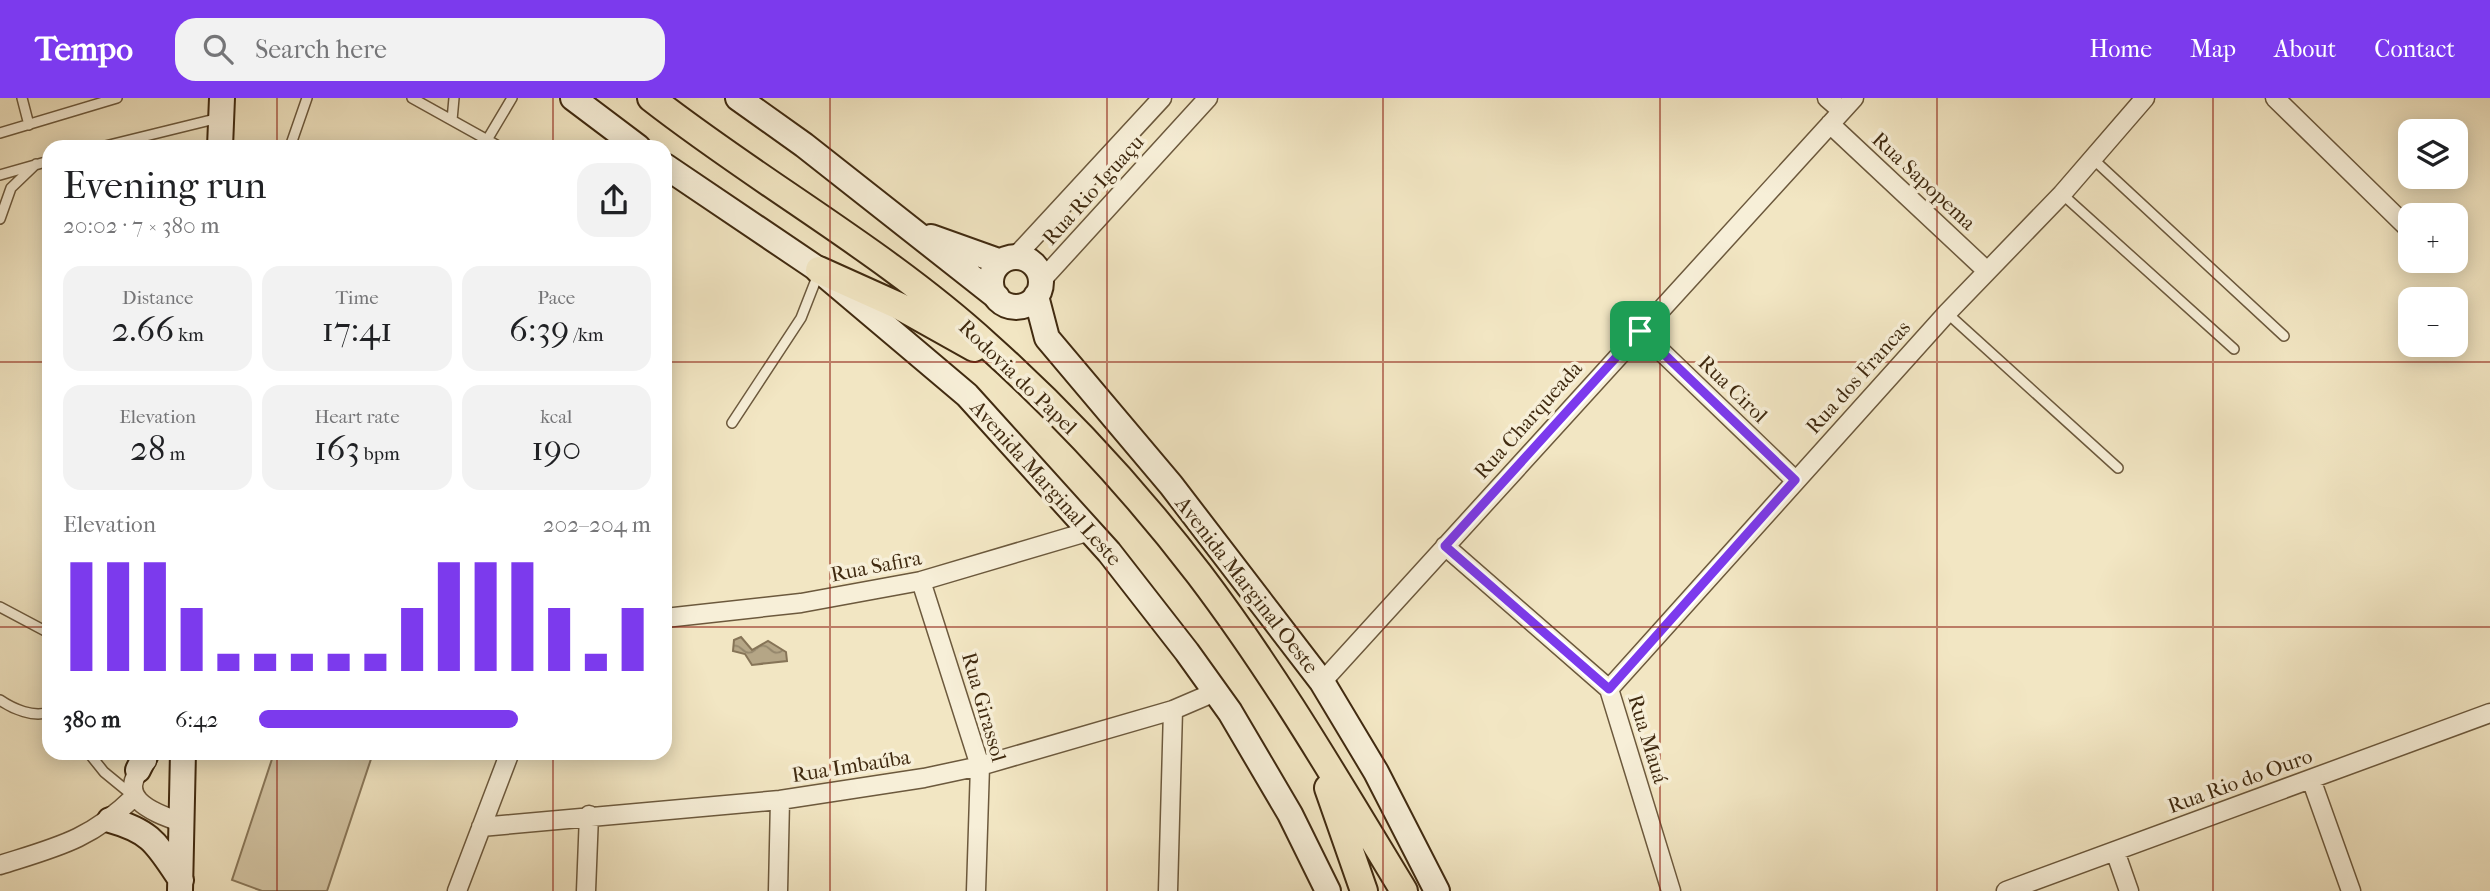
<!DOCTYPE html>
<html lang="en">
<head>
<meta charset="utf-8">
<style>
	:root { --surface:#fff; --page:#f2f2f2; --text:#202124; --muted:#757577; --accent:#7c3aed }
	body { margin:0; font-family:"IM FELL French Canon",serif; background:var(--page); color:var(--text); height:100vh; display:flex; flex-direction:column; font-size:26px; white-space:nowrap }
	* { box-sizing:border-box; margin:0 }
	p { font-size:23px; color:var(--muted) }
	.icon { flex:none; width:38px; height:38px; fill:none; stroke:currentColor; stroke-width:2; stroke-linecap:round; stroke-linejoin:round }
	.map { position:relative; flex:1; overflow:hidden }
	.details { position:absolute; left:42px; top:42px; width:630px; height:620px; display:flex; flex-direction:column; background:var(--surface); border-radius:21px; box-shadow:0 4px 18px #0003 }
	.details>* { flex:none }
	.controls { position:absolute; left:2398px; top:21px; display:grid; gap:14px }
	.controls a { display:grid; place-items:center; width:70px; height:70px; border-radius:14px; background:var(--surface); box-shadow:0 4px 18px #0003; font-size:35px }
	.pin { position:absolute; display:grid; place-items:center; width:60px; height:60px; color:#fff; margin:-30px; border-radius:14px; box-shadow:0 4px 10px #0006 }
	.round { display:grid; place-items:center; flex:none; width:74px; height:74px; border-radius:21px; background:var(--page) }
	.overview { display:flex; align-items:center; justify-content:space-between; height:119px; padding:0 21px }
	h1 { font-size:38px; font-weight:600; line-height:52px }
	.metrics { display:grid; grid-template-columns:repeat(3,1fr); gap:10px; height:119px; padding:7px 21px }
	.metrics div { display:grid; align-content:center; border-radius:18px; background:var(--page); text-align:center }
	.metrics b { font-size:35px; font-weight:600 }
	.metrics small { font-size:19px; font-weight:400 }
	.metrics p { font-size:19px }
	.chart { height:196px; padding:14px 21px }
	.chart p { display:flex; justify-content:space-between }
	.chart svg { width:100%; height:126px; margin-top:7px; stroke:var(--accent); stroke-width:6 }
	ul { padding:0 21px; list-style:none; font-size:23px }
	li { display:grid; grid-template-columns:112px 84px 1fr; align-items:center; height:52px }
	li i { height:18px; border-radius:9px; background:var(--accent) }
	header { display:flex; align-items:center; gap:42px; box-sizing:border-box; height:98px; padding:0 35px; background:var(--accent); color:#fff }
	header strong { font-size:33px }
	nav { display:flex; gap:38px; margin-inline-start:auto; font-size:24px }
	.search { width:490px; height:63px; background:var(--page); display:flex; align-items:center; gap:18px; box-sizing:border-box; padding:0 24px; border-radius:21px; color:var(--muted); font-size:26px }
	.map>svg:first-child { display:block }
</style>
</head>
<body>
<header>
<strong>Tempo</strong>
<div class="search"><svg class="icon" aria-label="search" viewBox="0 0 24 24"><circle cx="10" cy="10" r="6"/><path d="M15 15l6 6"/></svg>Search here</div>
<nav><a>Home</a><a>Map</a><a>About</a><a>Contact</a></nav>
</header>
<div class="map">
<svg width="2490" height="793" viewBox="0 0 2490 793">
	<defs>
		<pattern id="water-waves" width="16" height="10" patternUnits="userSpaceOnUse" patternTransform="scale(1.75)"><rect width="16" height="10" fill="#b5a686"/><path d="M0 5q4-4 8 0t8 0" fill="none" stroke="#95876c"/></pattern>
	</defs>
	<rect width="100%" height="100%" fill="#f2e6c3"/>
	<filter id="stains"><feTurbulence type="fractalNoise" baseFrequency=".00286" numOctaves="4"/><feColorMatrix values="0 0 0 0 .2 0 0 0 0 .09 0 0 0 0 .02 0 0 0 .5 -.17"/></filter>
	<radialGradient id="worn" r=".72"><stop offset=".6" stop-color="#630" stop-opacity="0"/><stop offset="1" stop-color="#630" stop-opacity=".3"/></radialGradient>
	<!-- pitch -->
	<path fill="#d4c6a5" stroke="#8a785a" stroke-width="2" d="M274 655H373L327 793H262L232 782Z"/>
	<!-- water -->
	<path fill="url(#water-waves)" stroke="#867457" stroke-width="2" d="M741 539 752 552 768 543 786 554 787 563 752 567 745 556 733 553 734 542Z"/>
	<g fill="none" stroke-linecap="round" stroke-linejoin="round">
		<!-- service casing -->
		<g stroke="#6c593d" stroke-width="12">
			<path id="service" d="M22 0 29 27
				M412 0 500 49
				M452 22 454 0
				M0 35 117 0
				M487 42 512 0
				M101 49 219 20
				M290 49 307 0
				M2093 61 2284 238
				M0 77 49 63
				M2062 96 2234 251
				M0 121 11 90 36 66
				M1947 215 2118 370
				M732 325 801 220 819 174
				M0 509 49 535
				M0 602C13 611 34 620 49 614
				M88 654 104 674 132 697"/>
		</g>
		<!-- minor casing -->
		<g stroke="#6c593d" stroke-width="21">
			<path id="minor" d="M1827 0 1842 13
				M2275 0 2410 132
				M1830 26 1987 173
				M1015 159 1162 0
				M1041 183 1208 0
				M1640 233 1795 382
				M1445 448 1609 591 1671 793
				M921 483 980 668 976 793
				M665 520 801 505 921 483 1090 433
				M1322 584 1854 0
				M1609 591 1947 215 2062 96 2145 0
				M147 663C112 699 150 713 180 724
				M2311 681 2351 793
				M481 729 780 702 924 680 980 668 1173 612 1215 594
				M2115 753 2129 793
				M0 767C57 749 90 742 134 699
				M457 793 510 654
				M586 793 589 717
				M778 793 780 702
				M1168 793 1173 612
				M2006 793 2490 615"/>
		</g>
		<!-- secondary casing -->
		<g stroke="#402a10" stroke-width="28">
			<path id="secondary" d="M573 0 638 49
				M738 0 804 47 997 199
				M220 49 222 0
				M665 68 819 172 967 297 1109 454 1187 554 1230 614 1290 716 1328 793
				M931 139 1001 164
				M991 184a25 25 0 1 1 50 0a25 25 0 1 1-50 0Z
				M1036 198 1047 240 1171 387 1322 584 1376 674 1437 793
				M138 672 147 654
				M110 722C153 734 157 747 181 782
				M180 793 183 654"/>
		</g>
		<!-- primary casing -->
		<g stroke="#402a10" stroke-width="30">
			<path id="primary" d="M651 0C761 86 884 153 987 247 1064 316 1136 394 1199 476 1275 576 1339 686 1404 793
				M819 172 899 208 974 250
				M1328 690 1364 793"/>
		</g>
		<!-- service -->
		<use href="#service" stroke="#f7efd8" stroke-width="9"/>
		<!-- minor -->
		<use href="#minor" stroke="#f7efd8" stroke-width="18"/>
		<!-- secondary -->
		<use href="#secondary" stroke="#f7efd8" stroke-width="24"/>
		<!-- primary -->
		<use href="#primary" stroke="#f2e6c3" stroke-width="26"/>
	</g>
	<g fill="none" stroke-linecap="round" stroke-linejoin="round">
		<!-- route casing -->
		<g stroke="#fff" stroke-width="14">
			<path id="route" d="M1640 233 1795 382 1609 591 1445 448Z"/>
		</g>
		<!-- route -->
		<use href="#route" stroke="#7c3aed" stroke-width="9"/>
	</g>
	<!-- grid -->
	<path fill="none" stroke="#8f2418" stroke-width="2" stroke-opacity="0.55" d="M277 0V49M553 0V49M830 0V793M1107 0V793M1383 0V793M1660 0V793M1937 0V793M2213 0V793M0 264H49M665 264H2490M0 529H49M665 529H2490M277 654V793M553 654V793"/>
	<g text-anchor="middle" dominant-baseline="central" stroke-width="7" stroke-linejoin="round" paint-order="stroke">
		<!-- street labels -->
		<g font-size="21" fill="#402a10" stroke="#f7efd8">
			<text transform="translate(1924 83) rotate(43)">Rua Sapopema</text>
			<text transform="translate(1093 92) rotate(-48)">Rua Rio Iguaçu</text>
			<text transform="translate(1018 279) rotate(44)">Rodovia do Papel</text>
			<text transform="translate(1858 279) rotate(-48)">Rua dos Francas</text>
			<text transform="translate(1733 291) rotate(44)">Rua Cirol</text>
			<text transform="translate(1528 322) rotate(-48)">Rua Charqueada</text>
			<text transform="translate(1046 385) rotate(48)">Avenida Marginal Leste</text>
			<text transform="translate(876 468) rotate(-11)">Rua Safira</text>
			<text transform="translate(1247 487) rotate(52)">Avenida Marginal Oeste</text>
			<text transform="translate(984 609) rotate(74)">Rua Girassol</text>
			<text transform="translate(1648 641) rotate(73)">Rua Mauá</text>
			<text transform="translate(851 668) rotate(-9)">Rua Imbaúba</text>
			<text transform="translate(2240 683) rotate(-20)">Rua Rio do Ouro</text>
		</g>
	</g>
	<rect width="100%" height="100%" filter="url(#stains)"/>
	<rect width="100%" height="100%" fill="url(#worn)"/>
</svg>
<div class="controls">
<a><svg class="icon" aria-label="layers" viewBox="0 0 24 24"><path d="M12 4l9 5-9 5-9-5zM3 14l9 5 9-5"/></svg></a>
<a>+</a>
<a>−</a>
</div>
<div class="pin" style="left:1640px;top:233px;background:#1e9e55"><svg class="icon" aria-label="arrive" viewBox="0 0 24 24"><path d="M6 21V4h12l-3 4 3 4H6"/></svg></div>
<section class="details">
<div class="overview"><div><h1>Evening run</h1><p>20:02 · 7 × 380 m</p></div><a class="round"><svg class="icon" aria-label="share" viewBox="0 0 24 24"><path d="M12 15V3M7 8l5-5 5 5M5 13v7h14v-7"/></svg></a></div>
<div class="metrics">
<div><p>Distance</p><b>2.66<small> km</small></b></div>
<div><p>Time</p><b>17:41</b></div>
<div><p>Pace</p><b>6:39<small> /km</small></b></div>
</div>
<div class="metrics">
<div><p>Elevation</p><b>28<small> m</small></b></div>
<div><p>Heart rate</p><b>163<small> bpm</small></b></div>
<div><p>kcal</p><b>190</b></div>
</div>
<div class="chart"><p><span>Elevation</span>202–204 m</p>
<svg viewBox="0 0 160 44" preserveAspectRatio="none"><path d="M5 44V6M15 44V6M25 44V6M35 44V22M45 44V38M55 44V38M65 44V38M75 44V38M85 44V38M95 44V22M105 44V6M115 44V6M125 44V6M135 44V22M145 44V38M155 44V22"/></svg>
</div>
<ul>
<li><b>380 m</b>6:42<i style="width:66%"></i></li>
</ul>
</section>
</div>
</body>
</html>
